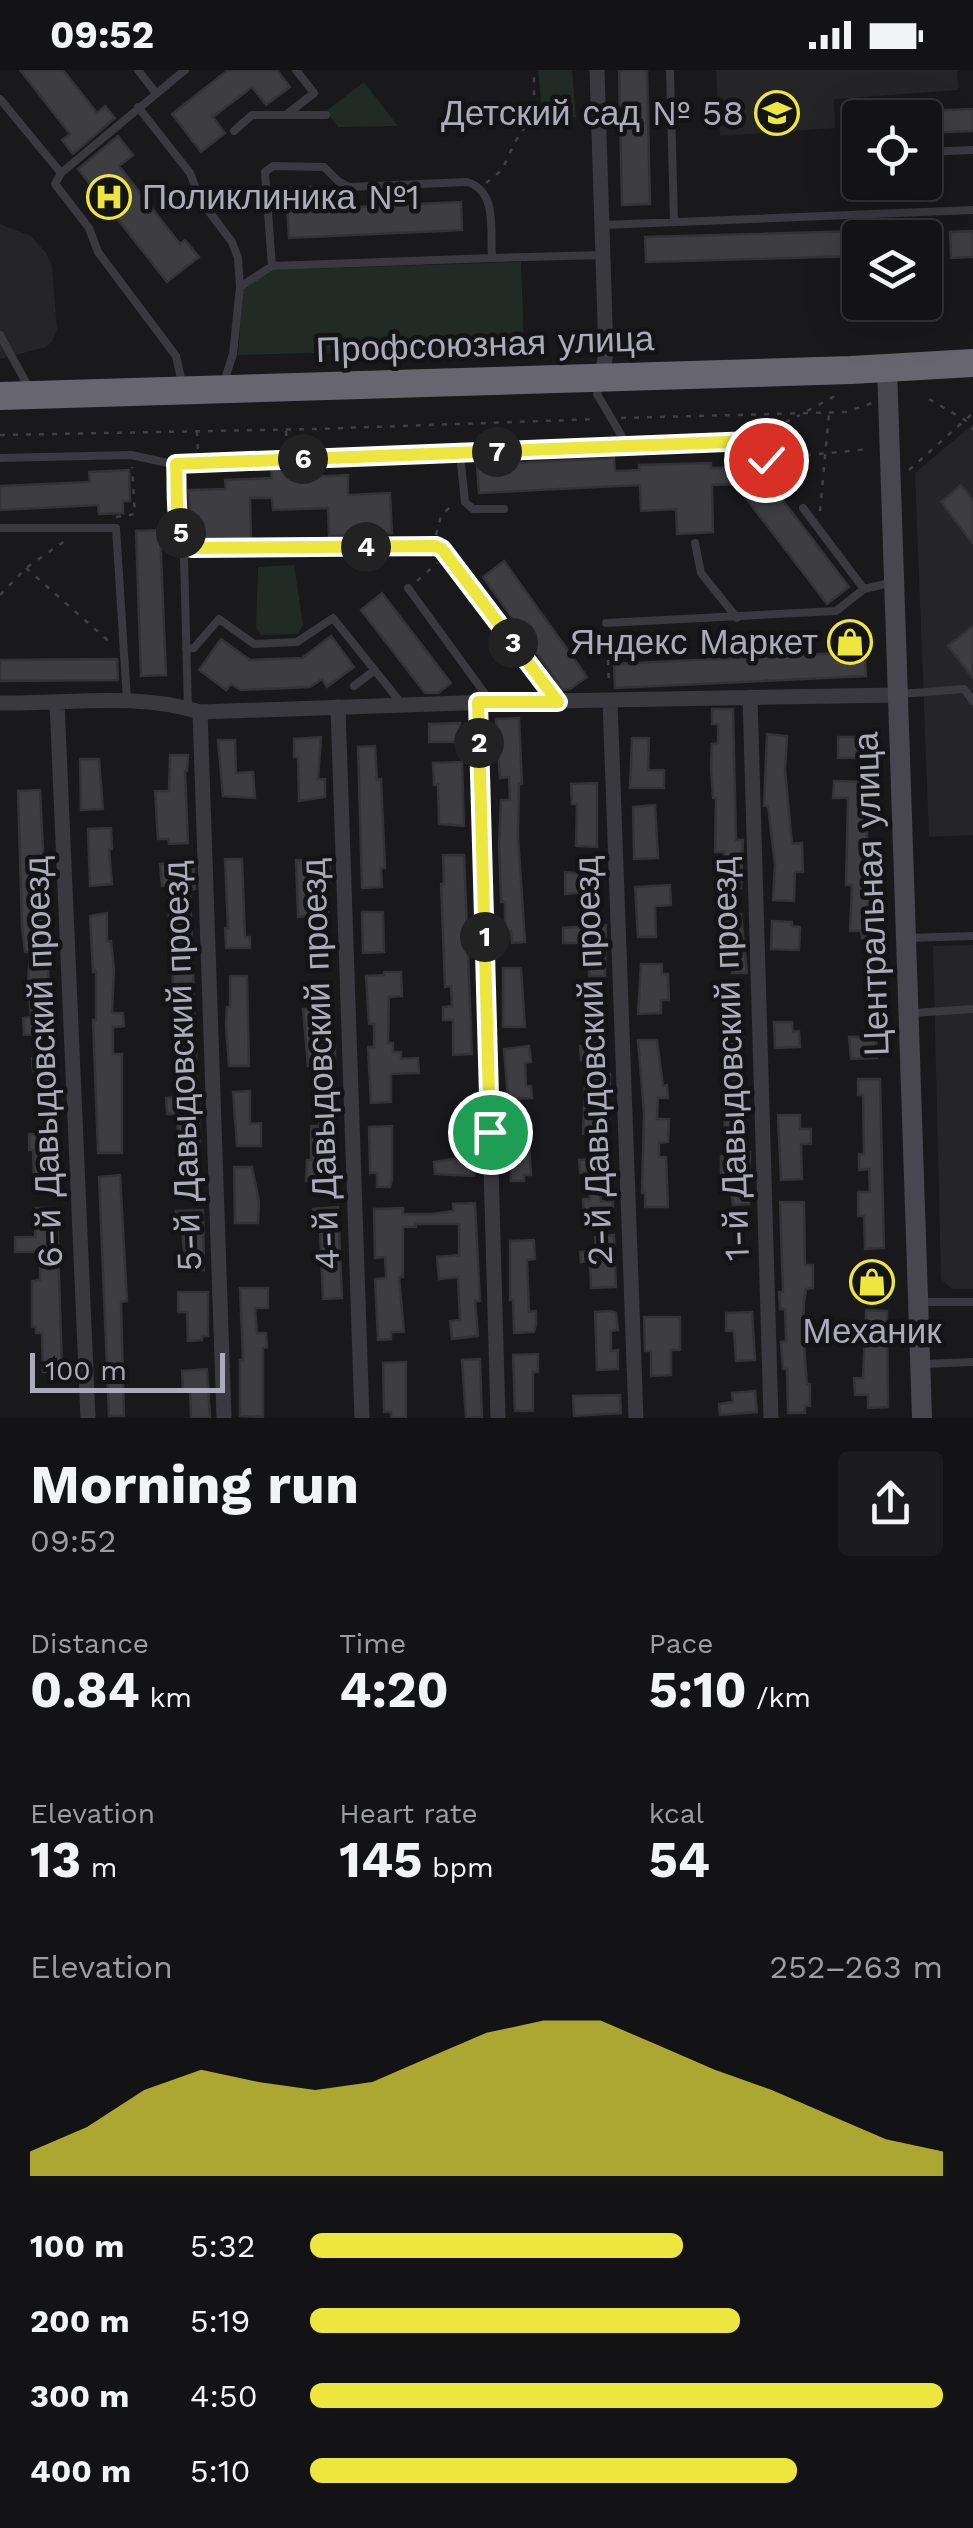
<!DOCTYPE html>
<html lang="en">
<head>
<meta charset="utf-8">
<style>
	:root { --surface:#131214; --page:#1c1b1d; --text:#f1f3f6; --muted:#9d9ea0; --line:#323234; --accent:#ece63e }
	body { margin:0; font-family:"Work Sans",sans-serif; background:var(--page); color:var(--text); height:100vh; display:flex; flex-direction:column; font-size:38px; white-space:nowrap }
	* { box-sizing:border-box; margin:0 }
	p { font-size:32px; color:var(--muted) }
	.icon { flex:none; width:55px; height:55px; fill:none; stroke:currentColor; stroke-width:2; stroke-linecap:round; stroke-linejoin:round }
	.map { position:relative; height:1348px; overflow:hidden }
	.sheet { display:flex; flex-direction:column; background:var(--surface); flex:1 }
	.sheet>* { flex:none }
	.buttons { position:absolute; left:842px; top:30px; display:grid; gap:20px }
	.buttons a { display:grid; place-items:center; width:100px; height:100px; border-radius:10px; background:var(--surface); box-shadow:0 10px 40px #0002,0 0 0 2px var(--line); font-size:50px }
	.scale { position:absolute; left:30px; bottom:25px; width:195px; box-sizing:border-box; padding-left:10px; border:5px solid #ababb9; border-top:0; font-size:28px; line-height:35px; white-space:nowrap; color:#ababb9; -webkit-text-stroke:8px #141315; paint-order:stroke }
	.pin { position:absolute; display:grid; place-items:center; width:85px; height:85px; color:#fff; margin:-42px; border:5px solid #fff; border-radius:50%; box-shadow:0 2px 10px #0007 }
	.km { position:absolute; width:50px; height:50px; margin:-25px; border-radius:50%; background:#222; color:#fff; font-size:28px; line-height:50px; text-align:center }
	.round { display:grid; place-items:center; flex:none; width:105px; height:105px; border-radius:10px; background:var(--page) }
	.overview { display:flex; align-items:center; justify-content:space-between; height:170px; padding:0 30px }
	h1 { font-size:55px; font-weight:700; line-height:75px }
	.metrics { display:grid; grid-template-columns:repeat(3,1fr); gap:15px; height:170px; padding:10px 30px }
	.metrics div { display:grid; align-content:center }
	.metrics b { font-size:50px; font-weight:700 }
	.metrics small { font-size:28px; font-weight:400 }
	.metrics p { font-size:28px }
	.chart { height:280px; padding:20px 30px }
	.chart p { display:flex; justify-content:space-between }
	.chart svg { width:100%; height:180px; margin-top:10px; fill:var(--accent); opacity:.7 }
	ul { padding:0 30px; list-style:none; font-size:32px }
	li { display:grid; grid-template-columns:160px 120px 1fr; align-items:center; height:75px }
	li i { height:25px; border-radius:12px; background:var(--accent) }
	.status { display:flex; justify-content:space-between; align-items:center; height:70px; padding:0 50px; background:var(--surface); direction:ltr }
	.status svg { height:28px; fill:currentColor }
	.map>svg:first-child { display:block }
</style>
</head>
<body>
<div class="status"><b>09:52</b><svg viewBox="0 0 49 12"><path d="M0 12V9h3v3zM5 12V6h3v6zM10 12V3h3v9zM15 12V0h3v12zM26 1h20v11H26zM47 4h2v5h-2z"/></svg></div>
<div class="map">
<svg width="973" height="1348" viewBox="0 0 973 1348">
	<rect width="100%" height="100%" fill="#19181a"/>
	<!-- built -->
	<path fill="#252427" d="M716 0H957L958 20 834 29 835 58 720 66Z
		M0 154 31 166 46 183 52 196 57 259 52 272 46 277 0 289Z
		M973 354V765L929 767 915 403Z
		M973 875V1219H952L941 1209 933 876Z"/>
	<!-- green -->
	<path fill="#222a25" d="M538 0H572L576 47 543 50Z
		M364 12 398 56 338 57 326 41Z
		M521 192 524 278 238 285 243 219 273 200Z
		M294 495 303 555 298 564 261 565 256 557 258 497Z"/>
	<!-- building -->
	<path fill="#3e3d41" stroke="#333236" stroke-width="2.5" d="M20 0H63L97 43 105 36 115 48 73 84 62 70 70 64Z
		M228 0H277L290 17 266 35 252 17 213 47 225 63 201 82 172 44Z
		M619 0H647L650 134 622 135Z
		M973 39V61L925 63V41Z
		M118 66 133 85 119 96 180 174 185 170 199 187 167 212 78 99Z
		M312 117V139L461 132 462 160 289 168 286 118Z
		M860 161V186L646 192 645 167Z
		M973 161V187L951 188 950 162Z
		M614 388 615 401 639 400V395L711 393V398L739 397 753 416 765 407 849 517 827 534 735 414 712 415 713 462 677 464 676 439 641 441 640 415 479 423 477 395Z
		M305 397V407L348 405V425L390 423 392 463 329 466 328 438 273 440 272 428H250L251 469 195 470 192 467 188 420 226 419 225 410 272 408 271 399Z
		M129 400 130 431H123V443L99 444 98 435 0 440V416L90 412 89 402Z
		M961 415 973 430V474L941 432Z
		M160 460 166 605 141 606 136 461Z
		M504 491 587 607 570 619 563 620 483 507Z
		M382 523 451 613 438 623H425L361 540Z
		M973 556V608L948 576Z
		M331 566 354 597 327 617 322 609 310 617 241 620 231 614 226 620 199 600 221 569 250 590 302 588Z
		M864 570 866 606 615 618 614 594 842 583V571Z
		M117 589 118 610 0 611V590Z
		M712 639H733L736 770H743L741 818 715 819V808L724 804V782H715L716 728H713L711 696 712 674 718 673V654H712Z
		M519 648 522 714H519L518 767 525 872 512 873 511 861 505 862V832H501L499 774 501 730H510L509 707 500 708 496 649Z
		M460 653V672H429V654Z
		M767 664 787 666 785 700 792 774 802 773 803 802H795L794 831 773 830 775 795 768 736H764Z
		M321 667 318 709H325V727L299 731 298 687H294V669Z
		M838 667H865V688H838Z
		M632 668H649L648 700H664V718H630Z
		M218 670H235L236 703 253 702 255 728 223 726Z
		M375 676 377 710 381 709 385 798H381L382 817 362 818 358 677Z
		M170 685H188L187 701H185L188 773 169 774 168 769H158L155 721H169Z
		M80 689H99L103 739 81 740Z
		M462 692 464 756 439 754 438 714 434 715 433 693Z
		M834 711 865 712 871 868H862L861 861H850L852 815H846L848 728H833Z
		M597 713V777L576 776 577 734H572L571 714Z
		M40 720 45 820H42V845H47L50 963 24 965 23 948 31 947 28 913 30 882H25L22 858 18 721Z
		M655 735 658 788 634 789 633 737Z
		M111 758 112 779H109L112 814 90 816 88 759Z
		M443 785H464L472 984 453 985V950H443V937L452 936 451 916 445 917 441 814H444Z
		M225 789H242L245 867H250V878H226L225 858H228Z
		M296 790 330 791V812H325L328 844 298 847Z
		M177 792 178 800 194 798 195 819 190 820 197 1006H178L177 966H173L172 947H175L171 877 176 876 175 850H169L168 816H162L160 794Z
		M565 802 597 805 596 821 565 824Z
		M670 815 671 835 655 836 656 867H638L635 817Z
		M362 842H383L384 882 363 883Z
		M107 843V871H111L114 899 112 943H123L124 956 113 957V984H122V1083H98L93 950H96V901L93 902 90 846Z
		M741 844 747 903H732V893H727L722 846Z
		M772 851 792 852V856L800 857 799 880 771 879Z
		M606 855 605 906H589L588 873H563V858Z
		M641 894H662V904H668L669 930H661V943L638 944Z
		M503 898H521L525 957H503Z
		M384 902H401L402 926 389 927 388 973H393V982H401V989L418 988 419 1003 391 1004V1032L371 1033 368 977H374V954H369L366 906 384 905Z
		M230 906H247L249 996H229L226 956 227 937H230Z
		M741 919 744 976 725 977 724 956H732L727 920Z
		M303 939H317V971L335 974V992L308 996Z
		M774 952H792L793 962 799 961 800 977 775 978Z
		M871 952H885V968L876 969 877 988 851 989 849 967 871 966Z
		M605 969 606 1004H610L609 1094 612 1111H599L601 1131H613V1142L584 1144 583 1129H590L588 1102 580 1103 579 1090 595 1089V1064H583L586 990H581L580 976H586V971Z
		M638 970H657L663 1016 667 1015 668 1028H658L657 1049H669L668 1072 659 1073V1087H666L668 1137H645V1123H642L644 1044Z
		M529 976 531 992 525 993 526 1016H531L532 1028 508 1029 504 979Z
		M51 987 55 1111H34L33 1080H29V1064H43V1037H37L36 1000 33 1001 32 988Z
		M743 1009 744 1024 739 1025 740 1045 746 1044 748 1058 738 1059 739 1065 725 1067 723 1011Z
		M858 1009H880L884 1178 865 1179 864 1146H858V1122H870L869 1099 859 1100V1084H864L863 1025H858Z
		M334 1019 337 1112 306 1111 307 1090H311V1056H319L318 1020Z
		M250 1021V1054L261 1053V1076H237L233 1022Z
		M199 1025 200 1120 182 1121 177 1044H167L166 1028Z
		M778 1045H800V1059H811V1074H801L802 1109 781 1110Z
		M528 1054 531 1105H524V1111H511L509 1055Z
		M392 1056V1110L390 1117H377V1103H370L369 1057Z
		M458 1056H475L474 1106 435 1104 434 1092 459 1088Z
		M740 1082H750L749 1134 733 1135 729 1108H721V1086H740Z
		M234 1097H252L259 1132 258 1153H235Z
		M120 1105 127 1231 121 1232 124 1346H109L99 1107Z
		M780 1132H804L805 1195H813V1218L806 1219 804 1232 803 1263 807 1314H810V1336H805V1343H788L787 1299H783L781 1272 786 1271 785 1239H780L779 1222H783Z
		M475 1133 480 1231H475L478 1266 452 1269 450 1251 460 1250 458 1207 439 1209 437 1187 459 1185V1154H416V1157H403V1207H399L404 1262H391V1269L378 1270 375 1209 386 1208 385 1187 375 1188 374 1139 403 1138V1144H432L453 1141V1134Z
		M338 1137 342 1228 323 1229 320 1160H315L313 1139Z
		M36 1138H57L62 1301 43 1302 42 1263H36V1257H32V1211L40 1210V1182H15V1167H35Z
		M203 1140 204 1200 186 1201 182 1160H177L176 1141Z
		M614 1165 616 1217 591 1218 590 1191 581 1192 580 1182 596 1181 595 1167Z
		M534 1170 535 1189 527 1190 529 1242 536 1241V1255L534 1262 514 1263 513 1230H510V1171Z
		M240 1218H268V1238H255L257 1263H266L267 1277 263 1278V1347L240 1346V1290H243Z
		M178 1222H208V1266H202V1270L188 1271 187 1242H178Z
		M866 1240 887 1241 888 1337 868 1338V1325H855L854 1308H863Z
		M611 1241 616 1243 618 1260 611 1261V1281L618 1280V1299L597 1300 595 1242Z
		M752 1242 755 1290 736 1291 734 1261H726V1243Z
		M644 1247H680V1280H671V1305L651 1306V1281H645Z
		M538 1284V1302H533V1341H515L513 1285Z
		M480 1289 482 1347 466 1348 462 1290Z
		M406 1292V1348H391V1342H384L383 1293Z
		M207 1299 210 1348H191L190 1321H183L182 1301Z
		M755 1321 757 1342 720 1345 719 1334 733 1332 732 1323Z
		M620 1325 621 1343 574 1346 573 1326Z"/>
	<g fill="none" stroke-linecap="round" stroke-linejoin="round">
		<!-- path -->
		<path stroke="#3f3f46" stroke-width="2.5" stroke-dasharray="5 8" stroke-linecap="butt" d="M486 113 502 100 515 72 534 43V0
			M929 329 965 350 973 360
			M807 341 835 326
			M621 348 846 342 872 333
			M197 361 198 382
			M286 361 287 378
			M762 364 800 345
			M0 365 316 359 598 349
			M758 379 796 428
			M767 389 869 379
			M909 400 973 343
			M820 441 829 344
			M116 447 135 444 132 397
			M436 465 441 446 453 434
			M26 498 113 575
			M417 511 437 493
			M0 525 26 498 69 468
			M607 564 609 616"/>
		<!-- lane -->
		<path stroke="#3a393f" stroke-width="8" d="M138 0 155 22
			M670 0 674 151
			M0 29 61 103
			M138 37 190 103 201 131 232 172 238 188 240 217
			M286 45H326
			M234 61 252 45H286L314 23 296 0
			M925 82 973 80
			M603 155 973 140
			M492 188 272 196 265 102 273 96 324 97 338 111 349 117 467 112C498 121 490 161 492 188L603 185
			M0 265 29 318
			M224 312 233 284 240 217 272 196
			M600 312 597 324 627 375
			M183 317 176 286 98 182 89 158 55 114 61 103 185 0
			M460 384 465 432 473 439H504
			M0 388 131 385 177 395 752 371
			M177 395C178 418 172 464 192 478L436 476 442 479 555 629
			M803 438 864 519
			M0 458H116L127 630
			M695 473 701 503 737 548
			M184 488 188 639
			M408 518 491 632
			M606 553 836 541 864 519 894 512
			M186 579 194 578 219 549 254 574 297 572 333 548 401 633
			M354 616 375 600
			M901 624 964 619 973 631
			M908 868 973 866
			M912 943 973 939
			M923 1232H973
			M923 1294 973 1292"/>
		<!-- street -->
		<path stroke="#3a393f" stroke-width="15" d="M597 0 606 284 601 308
			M750 627 771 1348
			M610 631 636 1348
			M478 632 498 1348
			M0 633C66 634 136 622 200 642L491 632 897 625
			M57 633 88 1348
			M338 637 362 1348
			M200 642 224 1348"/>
		<!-- secondary -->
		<path stroke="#48474f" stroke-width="20" d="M887 298 922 1348"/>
		<!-- highway -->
		<path stroke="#666570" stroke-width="28" d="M0 326 851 300 973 293"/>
	</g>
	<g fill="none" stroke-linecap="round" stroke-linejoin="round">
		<!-- route casing -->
		<g stroke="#fff" stroke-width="20">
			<path id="route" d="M490 1062 478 632H558L442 479 436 476 192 478C172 464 178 418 176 394L752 371 766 390"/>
		</g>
		<!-- route -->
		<use href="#route" stroke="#ece63e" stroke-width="12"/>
	</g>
	<!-- icons -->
	<defs>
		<g id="school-ring" transform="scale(2.25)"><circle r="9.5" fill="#141315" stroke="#ece63e" stroke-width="1.5"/><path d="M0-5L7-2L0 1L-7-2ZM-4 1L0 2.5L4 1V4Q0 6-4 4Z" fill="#ece63e"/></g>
		<g id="hospital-ring" transform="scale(2.25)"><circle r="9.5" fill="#141315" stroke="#ece63e" stroke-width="1.5"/><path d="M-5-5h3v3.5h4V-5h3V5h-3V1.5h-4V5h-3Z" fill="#ece63e"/></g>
		<g id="shop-ring" transform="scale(2.25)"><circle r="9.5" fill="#141315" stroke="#ece63e" stroke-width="1.5"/><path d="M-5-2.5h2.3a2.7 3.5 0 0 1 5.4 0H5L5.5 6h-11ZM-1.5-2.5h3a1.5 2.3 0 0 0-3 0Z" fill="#ece63e"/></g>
	</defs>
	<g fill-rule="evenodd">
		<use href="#school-ring" x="777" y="43"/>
		<use href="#hospital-ring" x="109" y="127"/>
		<use href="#shop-ring" x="850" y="572"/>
		<use href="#shop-ring" x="872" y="1212"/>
	</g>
	<g text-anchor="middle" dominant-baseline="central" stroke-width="9" stroke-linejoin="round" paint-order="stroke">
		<!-- poi labels -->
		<g font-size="35" fill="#ababb9" stroke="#141315" text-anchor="end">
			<text x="744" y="43">Детский сад № 58</text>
			<text x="142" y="127" text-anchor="start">Поликлиника №1</text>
			<text x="818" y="572">Яндекс Маркет</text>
			<text x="872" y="1261" text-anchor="middle">Механик</text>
		</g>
		<!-- street labels -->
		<g font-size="35" fill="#ababb9" stroke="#141315">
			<text transform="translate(485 274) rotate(-2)">Профсоюзная улица</text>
			<text transform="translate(871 824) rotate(-92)">Центральная улица</text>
			<text transform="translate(730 989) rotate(-92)">1-й Давыдовский проезд</text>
			<text transform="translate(593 991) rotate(-92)">2-й Давыдовский проезд</text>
			<text transform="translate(43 992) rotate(-92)">6-й Давыдовский проезд</text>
			<text transform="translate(320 994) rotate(-92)">4-й Давыдовский проезд</text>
			<text transform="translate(182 996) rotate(-92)">5-й Давыдовский проезд</text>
		</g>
	</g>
</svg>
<div class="buttons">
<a><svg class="icon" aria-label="locate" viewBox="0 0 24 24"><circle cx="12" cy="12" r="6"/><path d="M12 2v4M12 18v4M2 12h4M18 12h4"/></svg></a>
<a><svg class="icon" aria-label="layers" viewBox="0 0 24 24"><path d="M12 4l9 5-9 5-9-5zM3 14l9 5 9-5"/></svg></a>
</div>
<div class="scale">100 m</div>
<div class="pin" style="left:490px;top:1062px;background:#1e9e55"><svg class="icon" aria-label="arrive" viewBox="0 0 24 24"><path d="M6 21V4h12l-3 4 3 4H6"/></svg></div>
<div class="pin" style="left:766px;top:390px;background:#d93025"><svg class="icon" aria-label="check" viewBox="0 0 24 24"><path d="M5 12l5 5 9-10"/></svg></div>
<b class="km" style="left:485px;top:867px">1</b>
<b class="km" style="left:479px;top:673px">2</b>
<b class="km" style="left:513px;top:573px">3</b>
<b class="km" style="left:366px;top:477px">4</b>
<b class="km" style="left:181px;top:463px">5</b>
<b class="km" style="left:303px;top:389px">6</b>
<b class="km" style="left:497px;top:382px">7</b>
</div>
<section class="sheet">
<div class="overview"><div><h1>Morning run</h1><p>09:52</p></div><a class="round"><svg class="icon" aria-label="share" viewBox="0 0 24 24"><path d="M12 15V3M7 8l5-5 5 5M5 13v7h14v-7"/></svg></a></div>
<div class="metrics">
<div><p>Distance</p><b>0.84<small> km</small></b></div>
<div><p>Time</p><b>4:20</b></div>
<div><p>Pace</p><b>5:10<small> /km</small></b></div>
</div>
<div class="metrics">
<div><p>Elevation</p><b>13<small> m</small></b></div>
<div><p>Heart rate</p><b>145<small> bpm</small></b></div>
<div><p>kcal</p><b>54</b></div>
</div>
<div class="chart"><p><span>Elevation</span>252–263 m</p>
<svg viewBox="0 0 160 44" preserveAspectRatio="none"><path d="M0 44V38L10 32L20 23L30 18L40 21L50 23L60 21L70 15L80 9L90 6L100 6L110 12L120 18L130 23L140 29L150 35L160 38V44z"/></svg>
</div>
<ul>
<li><b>100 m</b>5:32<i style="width:59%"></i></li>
<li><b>200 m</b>5:19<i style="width:68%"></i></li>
<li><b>300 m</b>4:50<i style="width:100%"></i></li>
<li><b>400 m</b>5:10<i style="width:77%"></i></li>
</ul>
</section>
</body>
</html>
